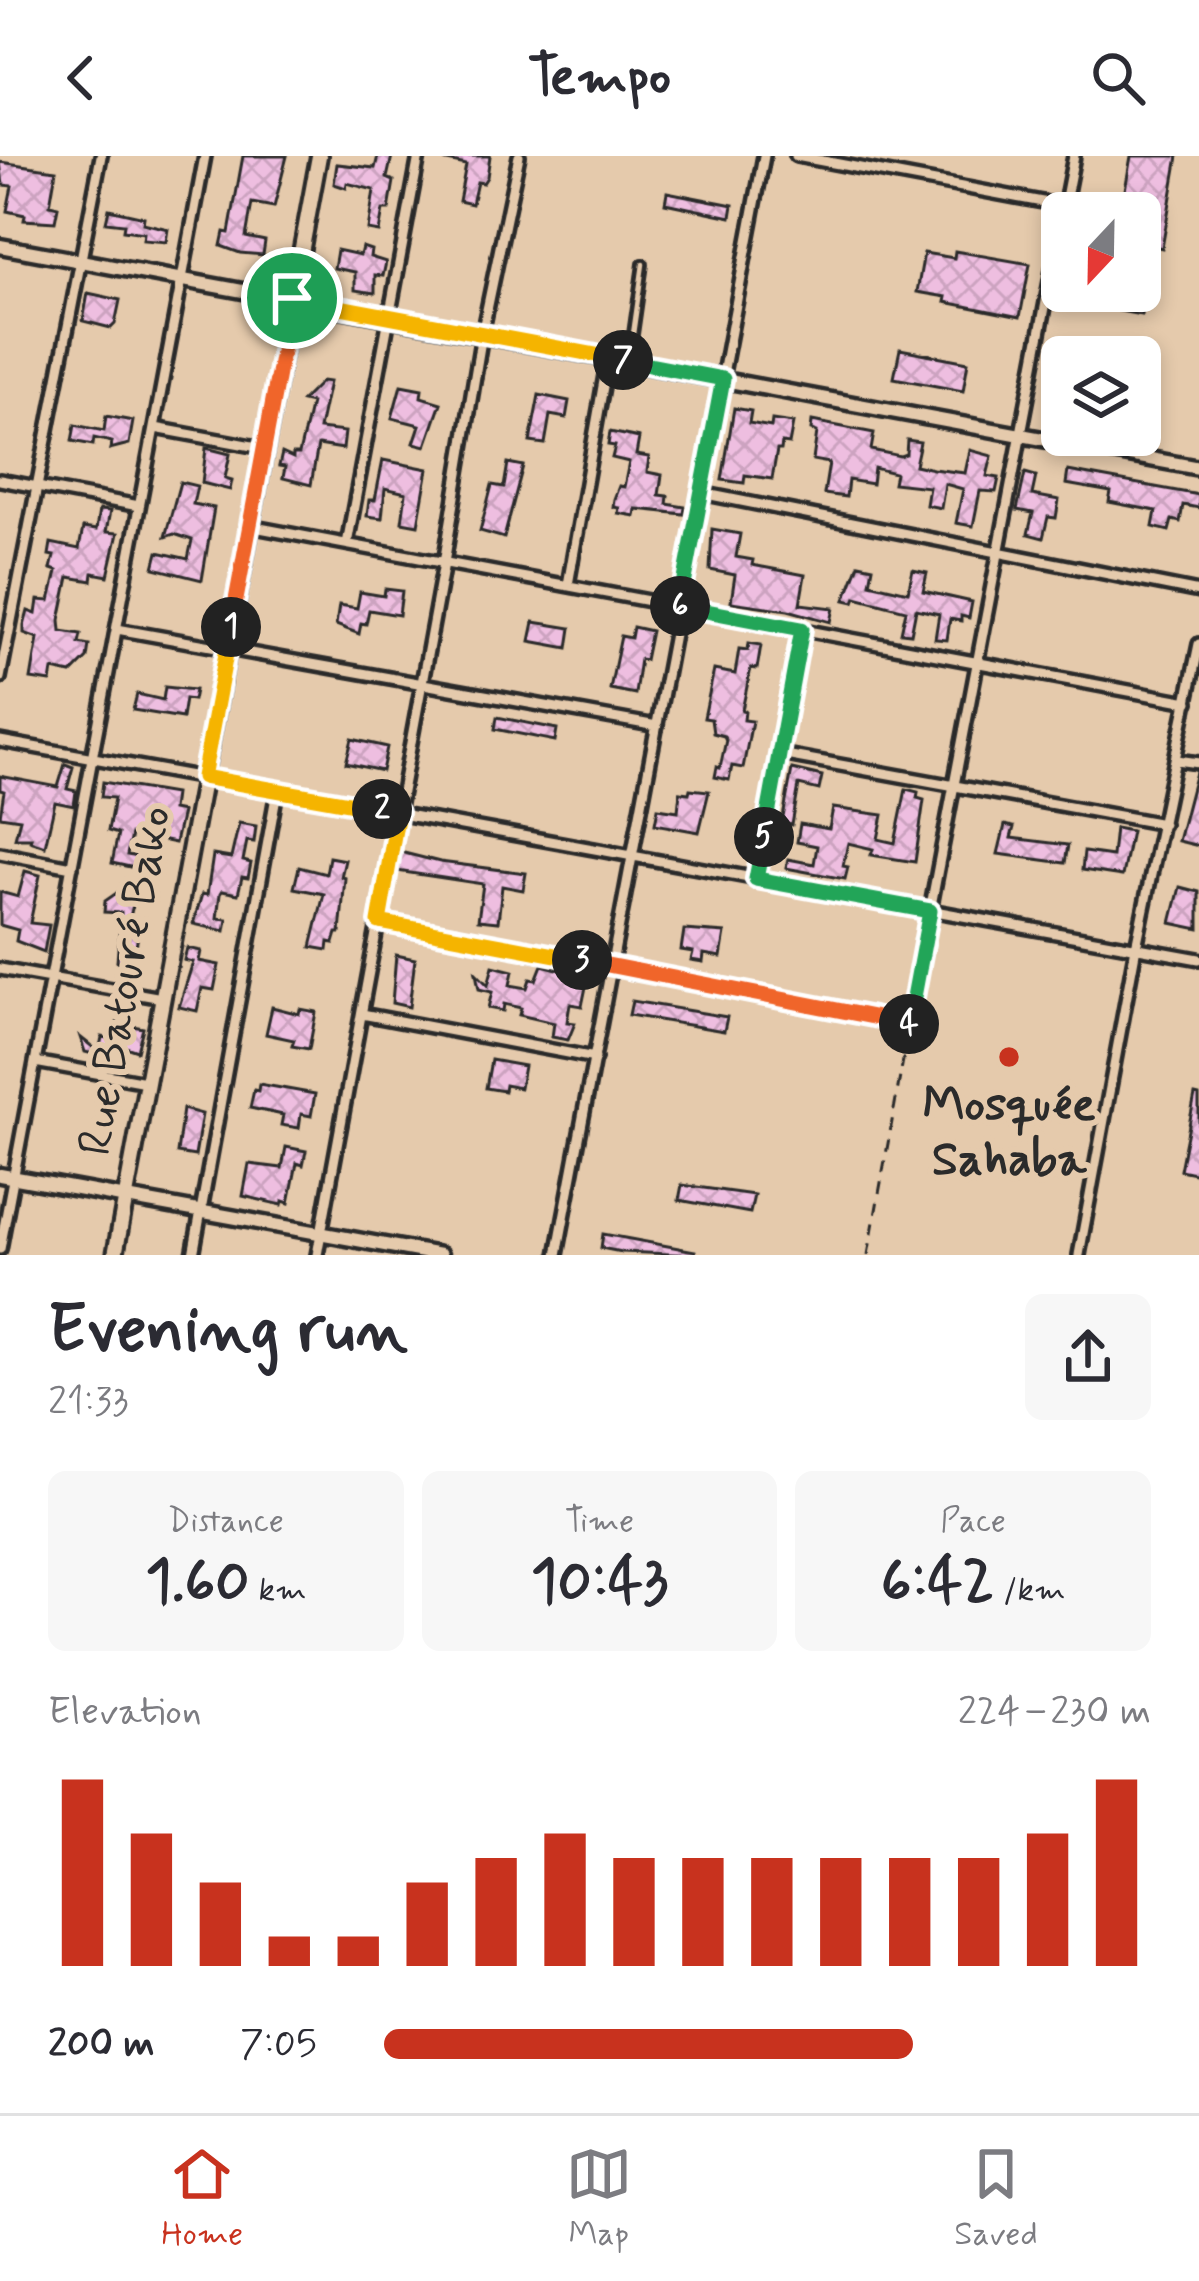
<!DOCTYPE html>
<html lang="en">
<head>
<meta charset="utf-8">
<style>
	:root { --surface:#fff; --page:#f7f7f7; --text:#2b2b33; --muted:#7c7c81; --line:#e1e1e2; --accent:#c8321e }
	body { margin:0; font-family:Mynerve,sans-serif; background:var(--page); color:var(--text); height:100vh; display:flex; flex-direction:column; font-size:45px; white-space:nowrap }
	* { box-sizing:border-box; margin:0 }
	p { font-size:39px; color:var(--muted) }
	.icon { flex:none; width:66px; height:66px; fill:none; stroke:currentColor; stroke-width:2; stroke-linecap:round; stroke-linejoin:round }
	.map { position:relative; height:1099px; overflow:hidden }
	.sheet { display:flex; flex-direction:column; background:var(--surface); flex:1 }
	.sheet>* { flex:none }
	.needle { width:78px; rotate:202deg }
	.tools { position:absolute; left:1041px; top:36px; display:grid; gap:24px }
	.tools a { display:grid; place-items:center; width:120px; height:120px; border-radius:18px; background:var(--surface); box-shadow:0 6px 18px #0003; font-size:60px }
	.pin { position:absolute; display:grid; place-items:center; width:102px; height:102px; color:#fff; margin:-51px; border:6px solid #fff; border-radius:50%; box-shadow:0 3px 12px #0007 }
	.km { position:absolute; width:60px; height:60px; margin:-30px; border-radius:50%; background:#222; color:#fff; font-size:33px; line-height:60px; text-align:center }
	.round { display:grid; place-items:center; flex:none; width:126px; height:126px; border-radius:18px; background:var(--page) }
	.headline { display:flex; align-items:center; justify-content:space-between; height:204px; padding:0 48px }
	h1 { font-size:66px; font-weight:800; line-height:90px }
	.figures { display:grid; grid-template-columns:repeat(3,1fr); gap:18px; height:204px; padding:12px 48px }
	.figures div { display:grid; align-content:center; border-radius:18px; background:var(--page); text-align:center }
	.figures b { font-size:60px; font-weight:800 }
	.figures small { font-size:33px; font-weight:400 }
	.figures p { font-size:33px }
	.chart { height:336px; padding:24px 48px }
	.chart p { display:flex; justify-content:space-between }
	.chart svg { width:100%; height:216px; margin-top:12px; stroke:var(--accent); stroke-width:6 }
	ul { padding:0 48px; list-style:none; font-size:39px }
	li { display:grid; grid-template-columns:192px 144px 1fr; align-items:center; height:90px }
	li i { height:30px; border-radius:15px; background:var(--accent) }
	header { display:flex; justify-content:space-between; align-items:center; height:156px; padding:0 48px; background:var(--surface); font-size:54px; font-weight:800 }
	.tabs { display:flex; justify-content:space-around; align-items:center; height:168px; border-top:3px solid var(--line); background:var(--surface); font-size:33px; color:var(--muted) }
	.tabs a { display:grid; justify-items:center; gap:6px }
	.tabs .selected { color:var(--accent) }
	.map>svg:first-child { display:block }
</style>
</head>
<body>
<header><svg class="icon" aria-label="back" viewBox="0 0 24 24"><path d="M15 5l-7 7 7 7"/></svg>Tempo<svg class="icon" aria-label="search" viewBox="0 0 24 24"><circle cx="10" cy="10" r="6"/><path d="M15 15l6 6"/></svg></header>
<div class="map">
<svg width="1199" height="1099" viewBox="0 0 1199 1099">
	<defs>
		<pattern id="building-cross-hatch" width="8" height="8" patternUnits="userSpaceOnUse" patternTransform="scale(3)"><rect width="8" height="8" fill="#eebee0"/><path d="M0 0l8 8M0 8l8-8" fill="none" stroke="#cca3c0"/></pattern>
	</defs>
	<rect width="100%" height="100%" fill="#e5caac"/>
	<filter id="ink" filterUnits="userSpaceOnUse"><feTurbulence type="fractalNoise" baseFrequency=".00833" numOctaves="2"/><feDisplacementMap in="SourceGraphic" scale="24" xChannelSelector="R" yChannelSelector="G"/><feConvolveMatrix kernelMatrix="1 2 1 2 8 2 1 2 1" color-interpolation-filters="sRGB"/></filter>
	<g filter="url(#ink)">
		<!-- building -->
		<path fill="url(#building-cross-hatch)" stroke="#2b2b2b" stroke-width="3" d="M243 0H287L274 51 252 47 246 81 265 85 263 99 240 97 221 90 224 76 229 77Z
			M378 0H392L387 22 394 25 389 54H383L379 76 368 74 374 34 347 27 346 32 334 28 337 8 375 12Z
			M444 0H490L487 21 483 27 477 26 472 48 459 45 466 9 443 4Z
			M1131 0H1178L1162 92 1154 90 1141 159 1104 152 1107 135H1140V57H1121Z
			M0 6 56 14 50 49 58 51 55 66 24 64 25 59 7 55 12 30 3 29Z
			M667 36 733 49 731 61 665 47Z
			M109 53 144 61 143 67 168 73 166 86 143 84 144 77 123 74 124 68 106 66Z
			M362 91 371 94 370 101 386 106 383 120 375 119V137L355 134V116L334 112 337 94 360 99Z
			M955 95 1030 108 1020 161 945 146 946 141 917 136 924 97 954 102Z
			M88 137 120 144 115 168 111 172 83 165Z
			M900 193 968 206 963 235 894 222Z
			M322 225 329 226 319 273 345 276 343 293 318 289 311 329 283 322 285 311 279 310 282 297 293 302V298H299L311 247 302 245Z
			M401 229 422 233 421 241 441 247 426 290 414 287 420 269 392 262Z
			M539 239 569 245 566 262 550 259 545 288 530 286Z
			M734 252 751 255 749 267 771 271 772 264 793 267 789 288 782 287 781 294H777L772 323 745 319 744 327 722 324Z
			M106 260 133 265 129 288 110 293 112 286 94 282 93 289 72 285 75 269 104 275Z
			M812 265 874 277 871 294 900 300 906 298 907 284 920 286 915 309 933 313 965 317 970 294 992 300 987 320 999 322 996 336 980 335 973 370 956 367 963 333 945 328 941 352 926 349 929 331 893 327 895 317 874 312 872 328 848 324 846 341 824 338 829 307 813 304 817 276 811 274Z
			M610 276 639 282 636 299 649 301 647 316 662 319 659 339 668 340 667 348 685 351 684 358 636 353 635 360 618 357 619 352 613 351 614 343 619 330 624 331 629 306 612 302 615 290 608 289Z
			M206 292 230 298 225 322 232 324 230 334 202 327Z
			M383 304 428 313 418 369 402 366 406 337 385 332 382 362 367 360 369 344H375Z
			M508 307 523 310 504 382 480 375 492 329 504 331Z
			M1068 315 1199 339V352L1183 349 1180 366 1172 364 1169 375 1153 371 1156 355 1109 346 1111 336 1066 328Z
			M1025 317 1036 320 1032 339 1059 344 1056 362 1048 361 1043 382 1028 378 1033 357 1017 354Z
			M180 326 197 330 193 348 214 352 202 424 154 412 158 396 188 403 192 384 174 378 165 381Z
			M99 354 110 355 106 376 118 377 108 420 93 417 92 425 69 421 60 464 61 475 81 478 79 487 89 489 87 502 71 518 53 514 51 526 31 523 38 482 24 477V470L28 455 36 458 38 444 50 445 57 415 51 413 54 400 49 399 51 387 79 393 83 372 96 374Z
			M712 373 740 378 736 401 753 404 752 409 805 419 800 448 834 452 831 466 788 454 731 446 735 419 710 414Z
			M859 408 873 411 870 427 908 436 913 414 927 417 923 435 972 446 969 462 961 460V465L950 463 947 484 935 483 939 458 916 453 911 478 901 477 906 454 856 441 854 446 845 444Z
			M385 433 402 435 399 459 369 454 366 468 361 467 359 478 336 469 339 449 357 452 360 436 384 440Z
			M534 466 571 472 568 492 530 485Z
			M633 471 651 475 645 504 640 503 635 538 610 533 621 480 631 482Z
			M749 487 761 489 757 513 751 512 742 554 745 555 744 564 752 565 743 612 732 610 729 624 715 621 717 611 720 612 726 584 724 580 713 577 711 563 704 562 714 514 735 518 739 493 748 494Z
			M165 531 195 534 193 544 185 543 182 562 133 554 137 538 163 544Z
			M497 561 557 573 555 585 495 573Z
			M352 583 387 591 382 615 346 607Z
			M65 608 73 611 67 633 76 635 74 650 55 646 45 690 30 685 31 682H15L20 663 0 660 4 635 0 634V620L58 631Z
			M792 613 822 620 819 634 799 629 792 669 782 667Z
			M1196 616H1199V690L1178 685Z
			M103 626 174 638 172 654 182 656 175 687 131 678 127 699 150 703 148 715 112 707 118 678 108 675 114 642 101 641Z
			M690 633 709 635 699 676 655 668 658 652 678 655 680 636 689 637Z
			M906 633 918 636 917 642 924 644 915 706 871 699 873 693 848 687 843 710 848 711 845 723 786 712 788 703 814 708 817 690 797 686 800 668 829 673 833 652 883 659 878 683 895 687Z
			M239 667 256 670 254 686 247 685 243 705 251 707 248 722 242 721 238 738 222 735 220 738 217 762 227 763 225 775 193 768 202 738 207 739 213 699 231 702Z
			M1005 669 1014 671 1011 682 1068 689 1065 707 998 698Z
			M1115 672 1131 675 1122 720 1082 714 1084 696 1112 700Z
			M400 696 440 706 526 717 523 734 502 730 498 766 478 764 483 728 397 715Z
			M329 701 345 704 341 721 345 722 340 777H337L334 787 329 786 328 794 311 791 324 738 294 732 299 711 326 718Z
			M25 715 40 719 30 767 49 769 44 796 16 785 18 774 0 769V736L18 741Z
			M1180 731 1199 736V773L1171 767Z
			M118 736 122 746 133 748 129 766 140 768 133 808 117 805 121 757 104 756 105 745Z
			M684 774 725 777 721 801 704 798 703 806 691 804 693 796 681 794Z
			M187 792 201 795 199 805 219 809 214 834 202 832 197 855 179 851 193 806 184 804Z
			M396 799 415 803 409 851 392 847Z
			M542 809 588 821 582 850 570 848 567 866 575 867 568 884 552 881 554 867 519 859 521 852 504 848 503 855 488 852 492 836 479 833 476 817 488 829 493 810 513 815 510 829 527 832 530 823 536 824Z
			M632 845 727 861 724 875 629 859Z
			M272 851 299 858 300 853 316 856 309 893 292 890 294 884 266 878Z
			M117 867 143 872 137 895 120 889 117 904 85 896 80 881 99 896 102 881 113 883Z
			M491 904 524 910 520 932 505 929 504 935 486 932Z
			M259 928 315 938 311 960 301 958 299 972 281 969 283 959 250 952 254 934 258 935Z
			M1195 939 1199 940V1018L1180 1014Z
			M183 953 202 958 195 1000 177 997Z
			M286 991 306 995 303 1009 297 1007 289 1047 283 1045 282 1049 243 1040 249 1008 282 1012Z
			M682 1029 754 1039 750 1057 679 1044Z
			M603 1078 695 1095V1099L621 1096 601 1092Z"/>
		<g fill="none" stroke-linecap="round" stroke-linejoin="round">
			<!-- service casing -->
			<g stroke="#2b2b2b" stroke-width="14">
				<path id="service" d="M629 206 643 108"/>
			</g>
			<!-- minor casing -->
			<g stroke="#2b2b2b" stroke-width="18">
				<path id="minor" d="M796 0 1064 50
					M1064 52 1074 0
					M155 272 263 292
					M0 324 139 350
					M701 337 1199 436
					M249 370 1188 546
					M347 388 419 0
					M568 429 608 202
					M117 473 657 570
					M0 522 101 0
					M0 585 1199 803
					M780 598 1163 668
					M1177 604 1199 607
					M0 697 72 711
					M756 723 802 473
					M930 755 1062 62
					M379 766 909 869
					M0 813 162 842
					M362 858 595 902
					M35 906 146 926
					M0 1093 205 0
					M193 1099 277 635
					M317 1099 444 407 482 178 519 0
					M557 1099 764 0
					M1079 1099 1136 791 1199 488"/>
			</g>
			<!-- tertiary casing -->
			<g stroke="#2b2b2b" stroke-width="21">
				<path id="tertiary" d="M0 90 1199 312
					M0 1019 440 1099"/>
			</g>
			<!-- secondary casing -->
			<g stroke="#2b2b2b" stroke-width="22">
				<path id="secondary" d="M115 1099 319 0"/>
			</g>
			<!-- path -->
			<path stroke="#2b2b2b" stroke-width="3" stroke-dasharray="12 9" stroke-linecap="butt" d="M911 861 928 764
				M868 1099 908 876"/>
			<!-- service -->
			<use href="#service" stroke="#e5caac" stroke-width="4.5"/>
			<!-- minor -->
			<use href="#minor" stroke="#e5caac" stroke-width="9"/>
			<!-- tertiary -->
			<use href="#tertiary" stroke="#e5caac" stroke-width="12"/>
			<!-- secondary -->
			<use href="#secondary" stroke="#e5caac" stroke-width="14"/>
		</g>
	</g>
	<g fill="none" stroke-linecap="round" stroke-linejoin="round" filter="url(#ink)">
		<!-- split-1 casing -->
		<g stroke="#fff" stroke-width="24">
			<path id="split-1" d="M231 471 292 142"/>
		</g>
		<!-- split-2 casing -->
		<g stroke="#fff" stroke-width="24">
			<path id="split-2" d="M231 471 203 621 382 653"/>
		</g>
		<!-- split-3 casing -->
		<g stroke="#fff" stroke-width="24">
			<path id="split-3" d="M382 653 398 656 379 766 582 804"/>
		</g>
		<!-- split-4 casing -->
		<g stroke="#fff" stroke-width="24">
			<path id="split-4" d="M582 804 909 868"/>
		</g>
		<!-- split-5 casing -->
		<g stroke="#fff" stroke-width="24">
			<path id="split-5" d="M764 681 756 723 930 755 909 868"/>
		</g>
		<!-- split-6 casing -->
		<g stroke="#fff" stroke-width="24">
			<path id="split-6" d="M680 450 802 473 764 681"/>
		</g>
		<!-- split-7 casing -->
		<g stroke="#fff" stroke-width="24">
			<path id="split-7" d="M623 204 723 223 680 450"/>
		</g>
		<!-- split-8 casing -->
		<g stroke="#fff" stroke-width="24">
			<path id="split-8" d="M292 142 623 204"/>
		</g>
		<!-- split-1 -->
		<use href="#split-1" stroke="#f0652b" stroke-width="15"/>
		<!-- split-2 -->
		<use href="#split-2" stroke="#f5b400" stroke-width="15"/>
		<!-- split-3 -->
		<use href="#split-3" stroke="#f5b400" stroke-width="15"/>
		<!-- split-4 -->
		<use href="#split-4" stroke="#f0652b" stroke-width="15"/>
		<!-- split-5 -->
		<use href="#split-5" stroke="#22a559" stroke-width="15"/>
		<!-- split-6 -->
		<use href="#split-6" stroke="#22a559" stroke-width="15"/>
		<!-- split-7 -->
		<use href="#split-7" stroke="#22a559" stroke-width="15"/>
		<!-- split-8 -->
		<use href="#split-8" stroke="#f5b400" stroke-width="15"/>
	</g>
	<!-- markers -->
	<circle fill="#c8321e" stroke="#e5caac" stroke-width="4.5" cx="1009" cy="901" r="12"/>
	<g text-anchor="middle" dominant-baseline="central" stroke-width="12" stroke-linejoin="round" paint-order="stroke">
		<!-- street labels -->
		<g font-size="48" fill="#2b2b2b" stroke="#e5caac">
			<text transform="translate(126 825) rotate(-80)">Rue Batouré Bako</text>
		</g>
		<!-- poi labels -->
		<g font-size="48" font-weight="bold" fill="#2b2b2b" stroke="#e5caac">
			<text x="1009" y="949">Mosquée<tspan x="1009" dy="55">Sahaba</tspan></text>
		</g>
	</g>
</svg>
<div class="tools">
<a><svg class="needle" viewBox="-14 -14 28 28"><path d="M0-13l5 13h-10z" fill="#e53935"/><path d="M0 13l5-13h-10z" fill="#7c7c81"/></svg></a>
<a><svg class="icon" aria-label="layers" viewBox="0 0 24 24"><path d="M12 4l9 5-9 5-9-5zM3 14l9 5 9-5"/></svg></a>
</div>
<div class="pin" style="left:292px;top:142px;background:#1e9e55"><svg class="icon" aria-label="arrive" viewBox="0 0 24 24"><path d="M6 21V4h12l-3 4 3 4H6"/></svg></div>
<b class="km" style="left:231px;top:471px">1</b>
<b class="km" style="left:382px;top:653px">2</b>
<b class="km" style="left:582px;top:804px">3</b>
<b class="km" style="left:909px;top:868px">4</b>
<b class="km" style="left:764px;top:681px">5</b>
<b class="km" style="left:680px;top:450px">6</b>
<b class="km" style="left:623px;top:204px">7</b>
</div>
<section class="sheet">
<div class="headline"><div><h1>Evening run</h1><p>21:33</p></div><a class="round"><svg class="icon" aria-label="share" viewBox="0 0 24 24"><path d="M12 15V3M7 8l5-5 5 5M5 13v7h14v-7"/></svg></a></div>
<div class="figures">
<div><p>Distance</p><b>1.60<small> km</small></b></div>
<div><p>Time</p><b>10:43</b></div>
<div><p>Pace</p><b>6:42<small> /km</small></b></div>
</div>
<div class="chart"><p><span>Elevation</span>224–230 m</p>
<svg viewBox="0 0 160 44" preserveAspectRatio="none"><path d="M5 44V6M15 44V17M25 44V27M35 44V38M45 44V38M55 44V27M65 44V22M75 44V17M85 44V22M95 44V22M105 44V22M115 44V22M125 44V22M135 44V22M145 44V17M155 44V6"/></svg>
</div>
<ul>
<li><b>200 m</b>7:05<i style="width:69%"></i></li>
</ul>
</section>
<nav class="tabs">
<a class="selected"><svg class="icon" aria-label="home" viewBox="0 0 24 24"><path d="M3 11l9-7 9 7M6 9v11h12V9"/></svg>Home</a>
<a><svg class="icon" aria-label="map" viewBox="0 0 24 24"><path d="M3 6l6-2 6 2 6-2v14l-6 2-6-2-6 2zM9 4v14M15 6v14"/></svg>Map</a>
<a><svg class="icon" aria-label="saved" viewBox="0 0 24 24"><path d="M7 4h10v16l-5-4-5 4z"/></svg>Saved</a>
</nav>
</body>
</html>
